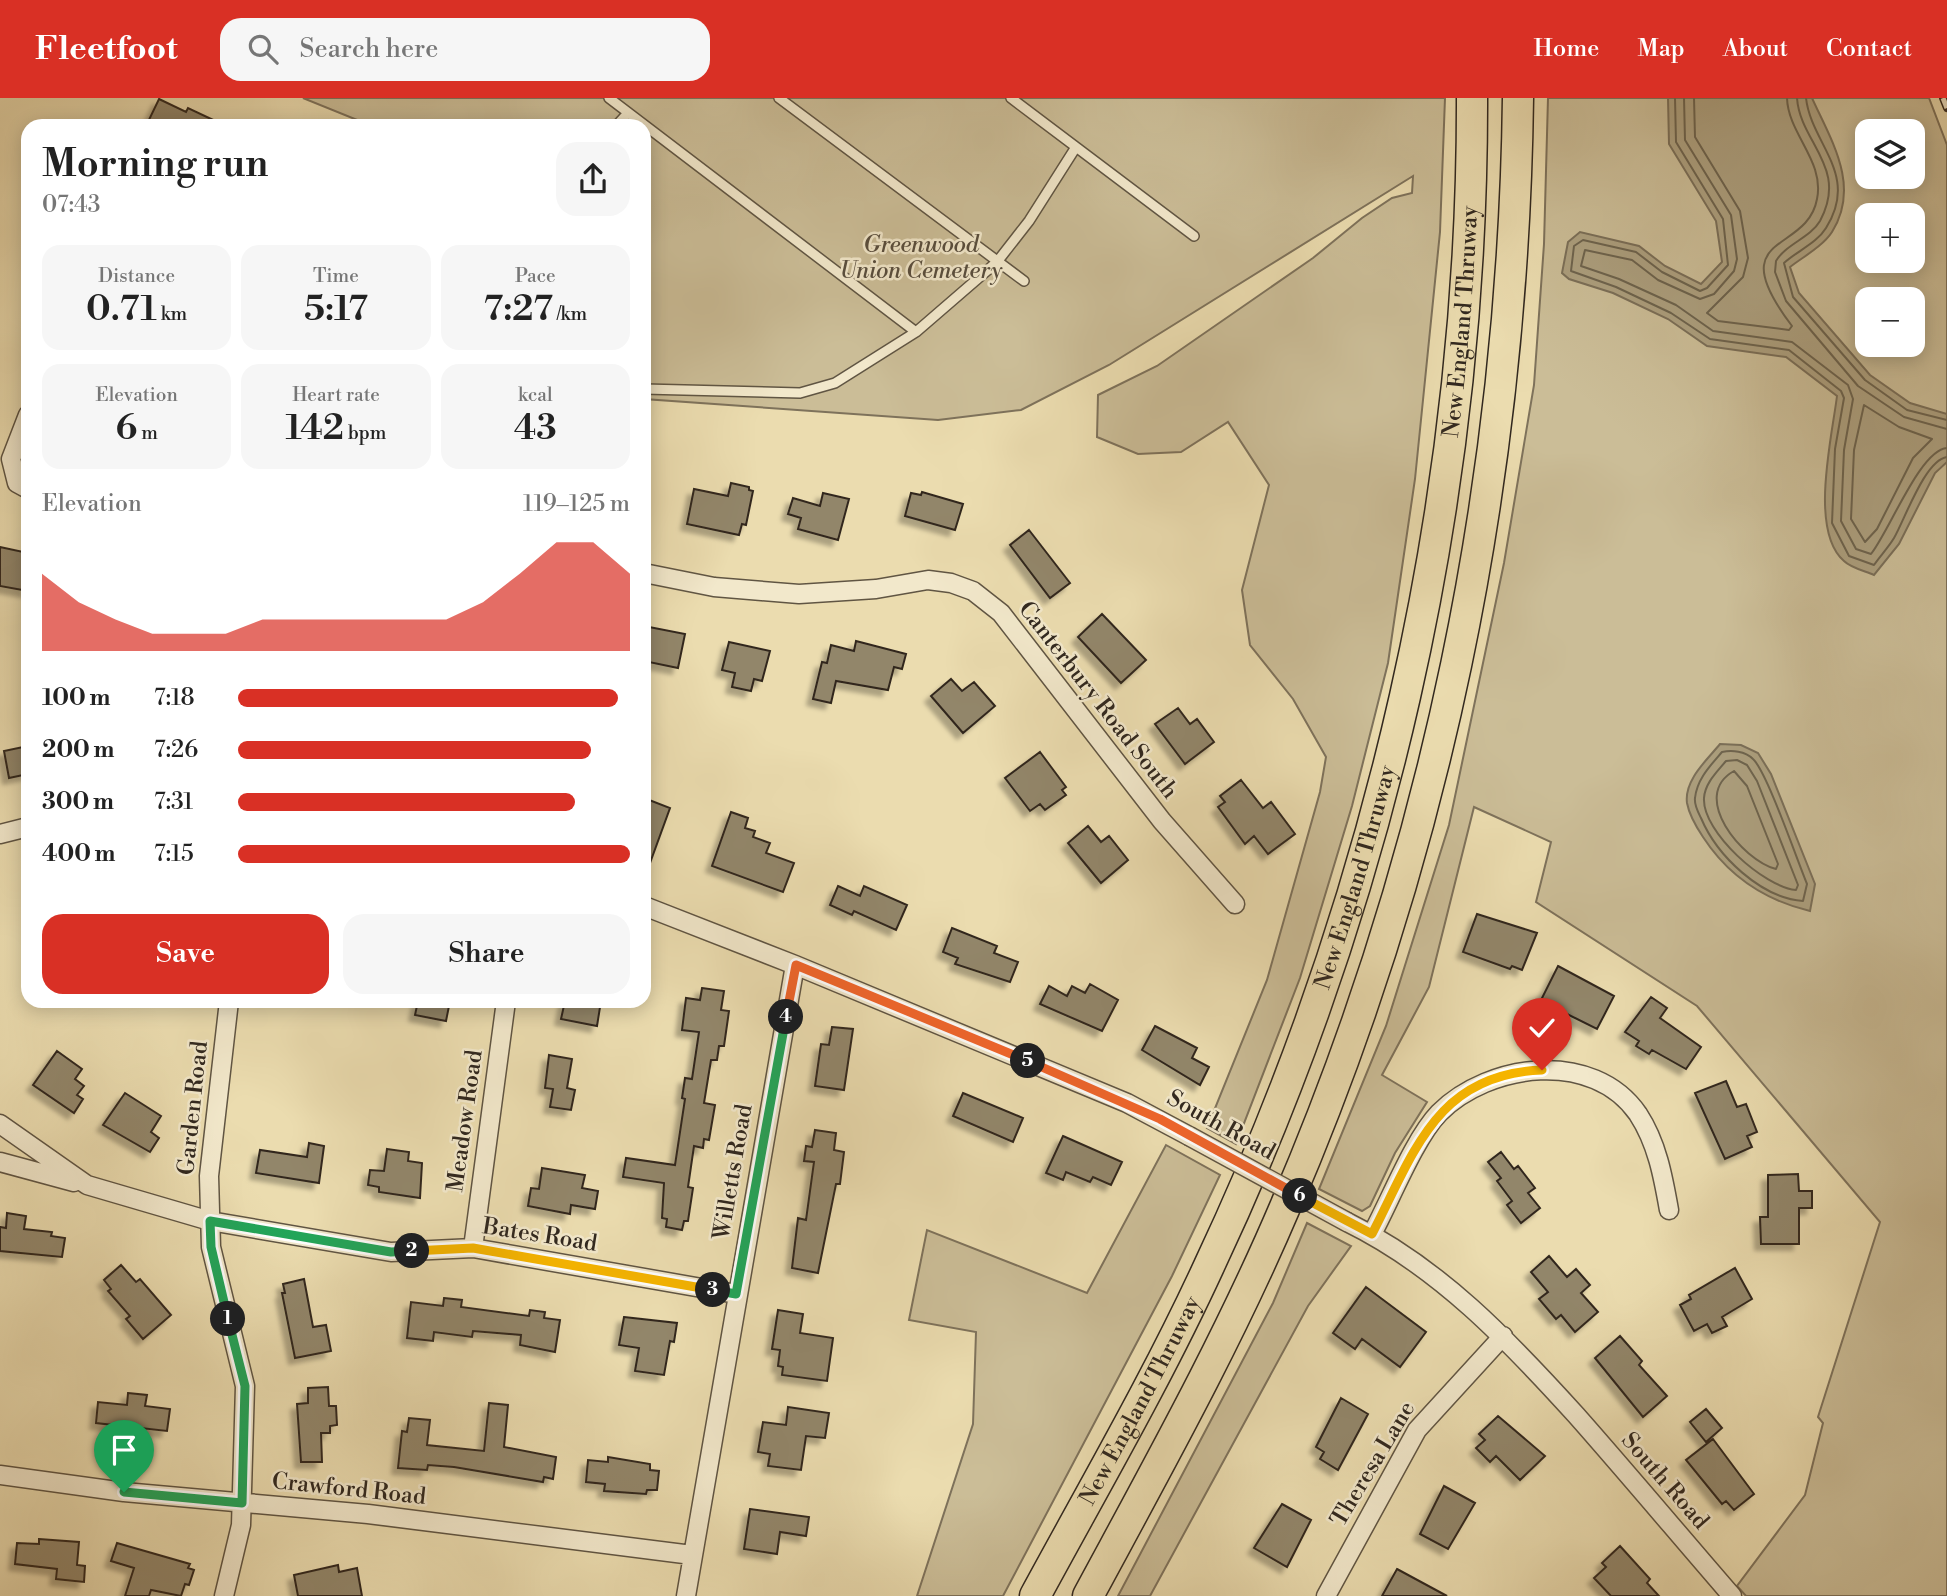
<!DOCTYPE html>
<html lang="en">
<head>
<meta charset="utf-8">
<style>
	:root { --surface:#fff; --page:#f6f6f6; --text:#222; --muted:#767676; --accent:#d93025 }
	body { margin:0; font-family:"Libre Bodoni",serif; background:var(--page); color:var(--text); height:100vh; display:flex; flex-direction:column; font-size:26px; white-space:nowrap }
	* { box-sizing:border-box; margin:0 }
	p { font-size:23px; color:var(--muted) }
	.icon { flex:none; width:38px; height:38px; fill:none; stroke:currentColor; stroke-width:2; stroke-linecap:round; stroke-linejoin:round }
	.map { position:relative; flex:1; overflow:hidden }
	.sheet { position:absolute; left:21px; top:21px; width:630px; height:889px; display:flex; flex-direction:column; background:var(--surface); border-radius:21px; box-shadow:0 4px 18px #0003 }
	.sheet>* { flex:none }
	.controls { position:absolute; left:1855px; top:21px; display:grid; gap:14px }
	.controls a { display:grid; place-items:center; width:70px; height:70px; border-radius:14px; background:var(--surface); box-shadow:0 4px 18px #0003; font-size:35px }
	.pin { position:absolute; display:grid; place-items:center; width:60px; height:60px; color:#fff; margin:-72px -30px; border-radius:50% 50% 50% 0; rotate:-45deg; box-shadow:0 0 7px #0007 }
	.pin .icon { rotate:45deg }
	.km { position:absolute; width:35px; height:35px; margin:-18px; border-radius:50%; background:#222; color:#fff; font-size:19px; line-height:35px; text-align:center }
	.round { display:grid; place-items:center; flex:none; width:74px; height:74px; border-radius:21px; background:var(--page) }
	.head { display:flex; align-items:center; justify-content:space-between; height:119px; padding:0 21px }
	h1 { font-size:38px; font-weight:600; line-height:52px }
	.figures { display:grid; grid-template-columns:repeat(3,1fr); gap:10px; height:119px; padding:7px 21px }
	.figures div { display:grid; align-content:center; border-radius:18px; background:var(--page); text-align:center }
	.figures b { font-size:35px; font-weight:600 }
	.figures small { font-size:19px; font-weight:400 }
	.figures p { font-size:19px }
	.chart { height:196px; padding:14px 21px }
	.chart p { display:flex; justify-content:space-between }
	.chart svg { width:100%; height:126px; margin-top:7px; fill:var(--accent); opacity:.7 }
	.action { display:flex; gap:14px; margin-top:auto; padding:14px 21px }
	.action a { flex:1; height:80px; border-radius:21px; background:var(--accent); color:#fff; font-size:28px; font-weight:600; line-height:80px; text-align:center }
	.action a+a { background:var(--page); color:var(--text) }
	ul { padding:0 21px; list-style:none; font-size:23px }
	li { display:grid; grid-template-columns:112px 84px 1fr; align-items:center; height:52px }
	li i { height:18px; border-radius:9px; background:var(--accent) }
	header { display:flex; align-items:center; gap:42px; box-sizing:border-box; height:98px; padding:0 35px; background:var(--accent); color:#fff }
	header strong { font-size:33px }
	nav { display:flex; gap:38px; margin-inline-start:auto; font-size:24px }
	.search { width:490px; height:63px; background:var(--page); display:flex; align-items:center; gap:18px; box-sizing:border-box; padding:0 24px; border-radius:21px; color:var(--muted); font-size:26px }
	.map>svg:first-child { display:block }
</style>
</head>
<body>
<header>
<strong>Fleetfoot</strong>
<div class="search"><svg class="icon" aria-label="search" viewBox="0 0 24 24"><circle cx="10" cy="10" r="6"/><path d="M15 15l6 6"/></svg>Search here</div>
<nav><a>Home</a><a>Map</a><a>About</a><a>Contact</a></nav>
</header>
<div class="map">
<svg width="1947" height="1498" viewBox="0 0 1947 1498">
	<defs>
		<filter id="shadow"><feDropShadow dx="-6" dy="6" stdDeviation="2" flood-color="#0004"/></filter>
	</defs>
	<rect width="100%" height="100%" fill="#ebdcaf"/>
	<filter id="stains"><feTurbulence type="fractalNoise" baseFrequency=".00286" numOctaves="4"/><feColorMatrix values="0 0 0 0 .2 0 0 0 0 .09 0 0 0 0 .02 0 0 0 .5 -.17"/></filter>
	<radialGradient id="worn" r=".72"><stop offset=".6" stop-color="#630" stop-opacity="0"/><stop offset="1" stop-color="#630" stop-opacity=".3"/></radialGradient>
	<!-- green -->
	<path fill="#cbbd97" stroke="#7e725b" stroke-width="2" fill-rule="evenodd" d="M303 0H1445L1440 134 1415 381 1388 565 1352 708 1300 880 1236 1046 1207 1030 1267 882 1320 694 1326 659 1293 601 1250 547 1242 492 1269 387 1228 324 1181 354 1138 356 1097 339 1098 297 1157 268 1313 160 1362 120 1392 100 1412 95 1413 78 1109 267 1021 312 938 322 644 301V28H372Z
		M1548 0H1929L1947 47V1498H1746L1737 1488 1805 1397 1823 1325 1818 1319 1880 1124 1697 908 1536 804 1551 744 1474 709 1429 889 1382 977 1427 1004 1395 1055 1370 1108 1362 1113 1319 1091 1386 928 1449 727 1504 465 1534 287 1544 146ZM1867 33H1913V79H1867ZM1867 117H1913V163H1867ZM1867 201H1913V247H1867Z
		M1166 1047 1220 1077 1172 1178 1003 1498H917L973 1326 976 1234 909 1222 927 1132 1087 1195Z
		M1307 1125 1351 1148 1308 1208 1150 1498H1118L1273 1205Z"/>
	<!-- water -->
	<path fill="#ac9f7e" stroke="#7b6f58" stroke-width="2" d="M1668 0H1812C1831 42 1861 88 1832 134 1823 148 1803 159 1790 169L1799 195 1870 277 1910 305 1947 316V364L1935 375 1899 446 1874 477C1865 473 1851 470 1844 463 1809 433 1832 339 1837 298L1786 259 1707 248 1668 221 1613 195 1569 181 1562 175 1568 144 1580 134 1639 148 1665 168 1701 186 1722 164 1716 123 1669 46Z
		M1720 646 1741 647 1758 655 1771 676 1815 786 1810 813C1764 802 1729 779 1703 739 1697 730 1689 716 1687 705 1684 682 1707 662 1720 646Z"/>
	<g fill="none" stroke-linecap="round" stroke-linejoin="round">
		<!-- shore -->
		<path stroke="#6e644e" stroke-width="2" d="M1675 0 1676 44 1723 121 1728 167 1707 190 1700 193 1662 174 1636 154 1583 142 1574 148 1571 173 1616 189 1671 215 1710 241 1789 252 1841 293 1844 300 1835 351 1832 425 1849 458 1874 467C1880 458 1888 450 1894 440 1905 421 1925 362 1947 359
			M1684 0 1685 42 1731 117 1737 161 1734 173 1714 196 1700 201 1658 182 1632 162 1585 152 1581 168 1619 181 1676 207 1713 233 1792 244 1848 287 1853 301 1844 352 1841 423 1856 451 1871 456C1890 432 1920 352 1947 350
			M1694 0 1695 39 1740 113 1748 160 1743 179 1707 215 1718 223 1789 232 1792 228C1720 133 1807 157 1817 101 1825 63 1788 36 1787 0
			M1797 0C1800 45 1849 69 1820 123 1810 140 1786 146 1776 163L1775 174 1786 203 1858 288 1904 319 1947 331
			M1806 0C1811 46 1860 76 1826 130 1817 145 1797 153 1784 165L1793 199 1865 282 1907 312 1947 322
			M1864 307 1899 329 1932 341 1913 360 1877 431 1865 444 1851 421 1854 352Z
			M1722 654C1732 652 1745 653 1753 661 1767 674 1797 762 1807 786L1803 803C1761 800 1717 758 1701 720 1698 714 1694 707 1695 700 1697 681 1710 668 1722 654Z
			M1737 662 1747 667 1757 683 1798 787 1796 792C1764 789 1702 734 1704 700 1705 685 1717 674 1726 663Z
			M1734 673 1747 688 1778 766 1776 771C1742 762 1689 698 1734 673Z"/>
	</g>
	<!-- building -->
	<path fill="#92866a" stroke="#31281f" stroke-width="2" filter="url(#shadow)" d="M159 1 186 14 188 10 226 28H146Z
		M731 385 749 389V392L753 393 746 427 742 426 739 437 687 426 694 391 728 398Z
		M922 394 963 406 955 432 905 418 911 395 921 397Z
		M823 395 849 401 838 442 798 431 801 420 788 416 793 400 820 408Z
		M1029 432 1070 485 1050 500 1010 447Z
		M0 449 28 455V493L0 488Z
		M1102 516 1146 562 1121 585 1078 539Z
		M644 528 685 536 678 570 644 563Z
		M856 543 906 556 902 571 894 569 888 592 836 583 831 605 813 601 822 564 827 565 831 547 854 553Z
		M729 544 770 553 762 583 754 581 751 593 732 589 735 575 722 572Z
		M951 581 962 593 974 584 995 608 963 635 931 598Z
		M1178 610 1190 626 1197 621 1214 644 1185 666 1155 626Z
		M28 648V676L9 680 4 653Z
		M1040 654 1066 689 1062 692 1066 697 1045 712 1040 706 1030 713 1005 680Z
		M1241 682 1263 710 1271 704 1295 736 1268 756 1254 738 1245 746 1218 709 1225 704 1220 698Z
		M644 700 670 710 646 776H644Z
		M731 714 748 720 745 730 755 733 753 739 770 745 766 755 794 765 783 794 712 768Z
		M1088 728 1101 744 1109 738 1128 762 1101 785 1068 745Z
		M838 788 860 798 864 788 907 807 896 832 854 813 852 817 830 807Z
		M1477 816 1537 835 1522 872 1512 868 1510 871 1463 854Z
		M952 830 997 848 994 855 1018 864 1010 884 955 866 958 860 943 854Z
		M1558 868 1614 898 1597 931 1557 911 1556 914 1539 906Z
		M1090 886 1118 902 1102 933 1040 906 1049 888 1067 898 1072 888 1085 895Z
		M702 890 724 893 721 912 729 913 724 948H719L717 962H711L704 1005 715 1007 709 1042 704 1041 703 1050 694 1048 688 1089 693 1090 688 1123H684L682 1132 666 1129 667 1121 662 1120 664 1085 623 1079 626 1060 675 1067 685 1001 682 1000 685 980 692 981 699 934 682 932 686 900 700 902Z
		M1651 899 1667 910 1660 920 1701 949 1686 971 1652 952 1649 956 1636 948 1639 943 1625 934Z
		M418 903H450L446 923 415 917Z
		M565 903H601L597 928 561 921Z
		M1155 928 1197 950 1192 960 1209 969 1200 987 1142 952Z
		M832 929 853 931 844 992 815 988 821 946 829 947Z
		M57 953 82 971 75 981 84 988 77 997 83 1001 74 1015 33 987Z
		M549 957 572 961 567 990 575 992 571 1012 550 1009 553 991 545 990Z
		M1726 983 1737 1009 1746 1006 1757 1034 1747 1038 1752 1049 1725 1061 1695 995Z
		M125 995 161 1018 151 1034 159 1040 150 1054 103 1027Z
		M963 995 1023 1020 1013 1044 953 1018Z
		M815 1032 836 1035 834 1052 844 1054 840 1086H836L818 1175 792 1170 798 1120 806 1122 814 1064 804 1063 806 1048 812 1049Z
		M1063 1038 1122 1064 1111 1087 1093 1079 1090 1084 1066 1074 1063 1082 1046 1075Z
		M309 1045 324 1048 319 1085 256 1075 260 1052 307 1059Z
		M387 1051 409 1054 408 1063 422 1065 420 1100 379 1094V1089L368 1087 370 1072 384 1073Z
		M1501 1054 1514 1071 1518 1068 1535 1090 1528 1095 1540 1110 1521 1125 1507 1107 1512 1103 1497 1083 1501 1080 1488 1064Z
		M542 1070 585 1077 582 1090 598 1093 595 1111 571 1107 570 1116 528 1108 531 1090 539 1091Z
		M1798 1076 1799 1093H1812V1110H1799V1146H1761L1760 1119H1768V1077Z
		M7 1115 26 1118 24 1131 52 1134 51 1138 65 1140 62 1159 0 1153V1129L6 1130Z
		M1549 1158 1567 1179 1576 1171 1590 1187 1581 1195 1598 1214 1575 1234 1561 1217 1556 1221 1539 1201 1548 1194 1531 1174Z
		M121 1167 136 1184 140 1181 171 1217 143 1241 126 1221 130 1218 108 1193 111 1191 104 1182Z
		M1735 1170 1752 1201 1722 1219 1727 1228 1712 1235 1707 1226 1694 1233 1680 1207 1691 1201 1689 1197Z
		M304 1181 313 1229 326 1227 331 1253 295 1260 282 1195H285L283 1186Z
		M1366 1189 1426 1234 1400 1269 1362 1241 1355 1251 1333 1235Z
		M444 1200 462 1202 461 1209 529 1218 530 1212 545 1214 544 1220 560 1222 555 1254 520 1247 521 1237 473 1233 472 1239 434 1234 433 1243 407 1240 411 1204 443 1208Z
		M778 1212 803 1216 800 1235 833 1240 827 1283 782 1277 783 1269 778 1268 780 1252 772 1251Z
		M624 1219 677 1225 674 1244 670 1243 664 1277 635 1273 639 1250 619 1247Z
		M1620 1238 1642 1263 1639 1267 1667 1298 1643 1319 1595 1260Z
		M328 1289 329 1308H336L337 1327 330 1328V1335H321L322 1364H301L297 1306 308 1305V1290Z
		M128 1295 147 1297 145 1308 170 1311 167 1333 96 1325 98 1304 127 1307Z
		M1341 1300 1368 1316 1338 1372 1320 1361 1324 1354 1316 1349Z
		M489 1305 508 1307 504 1349 556 1359 553 1381 544 1379 543 1384 454 1369 428 1367 427 1372 398 1370 402 1333 407 1334 409 1320 430 1322 427 1347 484 1353Z
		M788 1309 829 1315 825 1340 806 1338 801 1372 768 1368 770 1356 758 1354 763 1324 786 1327Z
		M1706 1311 1722 1330 1706 1344 1690 1324Z
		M1498 1318 1545 1358 1520 1382 1496 1358 1490 1364 1476 1350 1485 1342 1479 1336Z
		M1713 1341 1754 1396 1734 1412 1726 1403 1722 1406 1686 1362Z
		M608 1359 650 1366V1372L659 1373 657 1392H647L646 1396 604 1393 605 1386 586 1384 588 1362 608 1364Z
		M1444 1388 1475 1405 1448 1451 1420 1436Z
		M1282 1406 1311 1422 1287 1469 1254 1450Z
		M750 1411 809 1419 806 1438 780 1434 777 1456 744 1451Z
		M39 1441 79 1444 77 1467 85 1468 84 1484 56 1481 57 1471 15 1466 17 1445 39 1446Z
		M117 1445 190 1466 188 1470 194 1472 189 1487 185 1486 181 1498 151 1492 149 1498H125L134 1470 111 1463Z
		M1620 1448 1650 1481 1647 1485 1659 1498H1611L1594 1480 1606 1469 1602 1465Z
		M338 1467 339 1474 357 1470 362 1498H298L294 1477Z
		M1397 1471 1447 1498H1382Z"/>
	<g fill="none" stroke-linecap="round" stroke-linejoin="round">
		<!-- lane casing -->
		<g stroke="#605543" stroke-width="12">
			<path id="lane" d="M609 0 916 234 835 285 800 295 644 291
				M779 0 1024 183
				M616 28 628 15
				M1076 49 1194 138
				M916 234 997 164 1029 123 1076 49 1011 0"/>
		</g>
		<!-- street casing -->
		<g stroke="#605543" stroke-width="21">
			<path id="street" d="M28 317 11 361 17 385 28 391
				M644 475 714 489 799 496 876 491 928 482 951 485 973 493 1001 515 1162 723 1235 806
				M0 736 28 729
				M644 808 795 867 1127 1005 1189 1038
				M0 1026 87 1087 210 1123 391 1154 473 1150 736 1196
				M0 1064 74 1084
				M1347 1124C1439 1169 1508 1242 1576 1317 1629 1377 1680 1438 1732 1498
				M1372 1136C1390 1103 1414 1041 1439 1015 1489 965 1593 951 1638 1016 1657 1045 1663 1078 1669 1112
				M473 1150 506 903
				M0 1377 124 1394 368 1416 692 1457
				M224 1498 241 1427 245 1288 211 1149 209 1078 229 903
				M686 1498 795 867
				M1326 1498 1417 1332 1503 1238"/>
		</g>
		<!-- highway casing -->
		<g stroke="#31281f" stroke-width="33">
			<g id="highway">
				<path id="s1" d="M1035 1498C1094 1389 1157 1281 1209 1168 1380 805 1473 401 1472 0"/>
				<path d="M1088 1498C1157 1370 1228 1243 1285 1109 1436 758 1513 382 1518 0"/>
			</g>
		</g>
		<!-- lane -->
		<use href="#lane" stroke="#f2e8cb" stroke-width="9"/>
		<!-- street -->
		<use href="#street" stroke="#f2e8cb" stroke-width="18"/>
		<!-- highway -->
		<use href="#highway" stroke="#ebdcaf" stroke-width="30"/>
		<!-- rail casing -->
		<g stroke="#31281f" stroke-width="8">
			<path id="rail" d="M1943 0 1947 10"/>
		</g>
		<!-- rail -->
		<use href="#rail" stroke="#f2e8cb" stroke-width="5" stroke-dasharray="16" stroke-linecap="butt"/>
		<!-- street-bridge casing -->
		<g stroke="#605543" stroke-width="21" stroke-linecap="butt">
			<path id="street-bridge" d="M1189 1038 1347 1124"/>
		</g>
		<!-- street-bridge -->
		<use href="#street-bridge" stroke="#f2e8cb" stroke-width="18"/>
	</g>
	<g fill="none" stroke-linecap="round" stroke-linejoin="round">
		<!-- split-1 casing -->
		<g stroke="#fff" stroke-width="14">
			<path id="split-1" d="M124 1394 242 1405 245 1288 228 1221"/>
		</g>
		<!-- split-2 casing -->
		<g stroke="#fff" stroke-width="14">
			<path id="split-2" d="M228 1221 211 1149 210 1123 391 1154 412 1153"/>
		</g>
		<!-- split-3 casing -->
		<g stroke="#fff" stroke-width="14">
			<path id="split-3" d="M412 1153 473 1150 713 1192"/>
		</g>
		<!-- split-4 casing -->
		<g stroke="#fff" stroke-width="14">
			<path id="split-4" d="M713 1192 736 1196 786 919"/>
		</g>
		<!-- split-5 casing -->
		<g stroke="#fff" stroke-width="14">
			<path id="split-5" d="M786 919 796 867 1028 963"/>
		</g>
		<!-- split-6 casing -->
		<g stroke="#fff" stroke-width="14">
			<path id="split-6" d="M1028 963 1160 1021 1300 1098"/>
		</g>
		<!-- split-7 casing -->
		<g stroke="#fff" stroke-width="14">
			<path id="split-7" d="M1300 1098 1372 1136C1414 1055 1436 976 1542 972"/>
		</g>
		<!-- split-1 -->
		<use href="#split-1" stroke="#22a559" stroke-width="9"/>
		<!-- split-2 -->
		<use href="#split-2" stroke="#22a559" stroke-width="9"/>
		<!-- split-3 -->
		<use href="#split-3" stroke="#f5b400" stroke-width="9"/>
		<!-- split-4 -->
		<use href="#split-4" stroke="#22a559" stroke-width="9"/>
		<!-- split-5 -->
		<use href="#split-5" stroke="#f0652b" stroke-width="9"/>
		<!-- split-6 -->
		<use href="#split-6" stroke="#f0652b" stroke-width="9"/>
		<!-- split-7 -->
		<use href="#split-7" stroke="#f5b400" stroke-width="9"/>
	</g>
	<g text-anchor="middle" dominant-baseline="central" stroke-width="5" stroke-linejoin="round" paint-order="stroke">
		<!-- park labels -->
		<g font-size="23" font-style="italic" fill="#584d3d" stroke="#f2e8cb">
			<text x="921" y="147">Greenwood<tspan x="921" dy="26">Union Cemetery</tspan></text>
		</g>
		<!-- street labels -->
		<g font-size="23" fill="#31281f" stroke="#f2e8cb">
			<text stroke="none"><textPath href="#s1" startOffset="1356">New England Thruway</textPath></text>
			<text transform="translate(1098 602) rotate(52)">Canterbury Road South</text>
			<text stroke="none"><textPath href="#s1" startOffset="789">New England Thruway</textPath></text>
			<text transform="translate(193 1010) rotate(-84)">Garden Road</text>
			<text transform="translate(465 1023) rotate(-82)">Meadow Road</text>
			<text transform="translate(1221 1027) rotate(29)">South Road</text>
			<text transform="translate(733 1074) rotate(-80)">Willetts Road</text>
			<text transform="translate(540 1137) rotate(9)">Bates Road</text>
			<text stroke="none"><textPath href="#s1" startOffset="222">New England Thruway</textPath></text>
			<text transform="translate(1373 1366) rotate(-59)">Theresa Lane</text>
			<text transform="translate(1665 1383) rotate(49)">South Road</text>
			<text transform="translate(349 1391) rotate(6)">Crawford Road</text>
		</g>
	</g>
	<rect width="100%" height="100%" filter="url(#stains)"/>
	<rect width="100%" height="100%" fill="url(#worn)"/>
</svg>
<div class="controls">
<a><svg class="icon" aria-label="layers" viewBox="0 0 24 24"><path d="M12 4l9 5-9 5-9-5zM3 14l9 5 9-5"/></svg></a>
<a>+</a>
<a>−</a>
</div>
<div class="pin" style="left:124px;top:1394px;background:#1e9e55"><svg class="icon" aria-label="arrive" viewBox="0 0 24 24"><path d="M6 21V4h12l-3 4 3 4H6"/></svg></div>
<div class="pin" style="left:1542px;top:972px;background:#d93025"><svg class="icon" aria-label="check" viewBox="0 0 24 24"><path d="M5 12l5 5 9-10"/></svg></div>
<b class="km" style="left:228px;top:1221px">1</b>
<b class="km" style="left:412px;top:1153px">2</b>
<b class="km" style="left:713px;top:1192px">3</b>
<b class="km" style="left:786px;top:919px">4</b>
<b class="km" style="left:1028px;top:963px">5</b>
<b class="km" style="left:1300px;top:1098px">6</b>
<section class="sheet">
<div class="head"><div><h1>Morning run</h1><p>07:43</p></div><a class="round"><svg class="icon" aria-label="share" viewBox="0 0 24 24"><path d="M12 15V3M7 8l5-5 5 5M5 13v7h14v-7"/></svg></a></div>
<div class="figures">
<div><p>Distance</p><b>0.71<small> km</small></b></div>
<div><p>Time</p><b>5:17</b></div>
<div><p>Pace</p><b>7:27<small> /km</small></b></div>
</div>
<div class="figures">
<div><p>Elevation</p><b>6<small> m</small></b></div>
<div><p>Heart rate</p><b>142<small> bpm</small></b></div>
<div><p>kcal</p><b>43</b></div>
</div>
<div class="chart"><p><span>Elevation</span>119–125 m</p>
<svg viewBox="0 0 160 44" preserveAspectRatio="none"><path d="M0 44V17L10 27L20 33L30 38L40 38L50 38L60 33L70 33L80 33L90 33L100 33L110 33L120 27L130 17L140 6L150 6L160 17V44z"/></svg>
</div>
<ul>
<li><b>100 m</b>7:18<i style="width:97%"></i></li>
<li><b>200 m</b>7:26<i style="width:90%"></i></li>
<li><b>300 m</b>7:31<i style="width:86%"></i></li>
<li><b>400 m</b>7:15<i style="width:100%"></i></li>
</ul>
<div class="action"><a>Save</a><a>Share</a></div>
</section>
</div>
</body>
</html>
